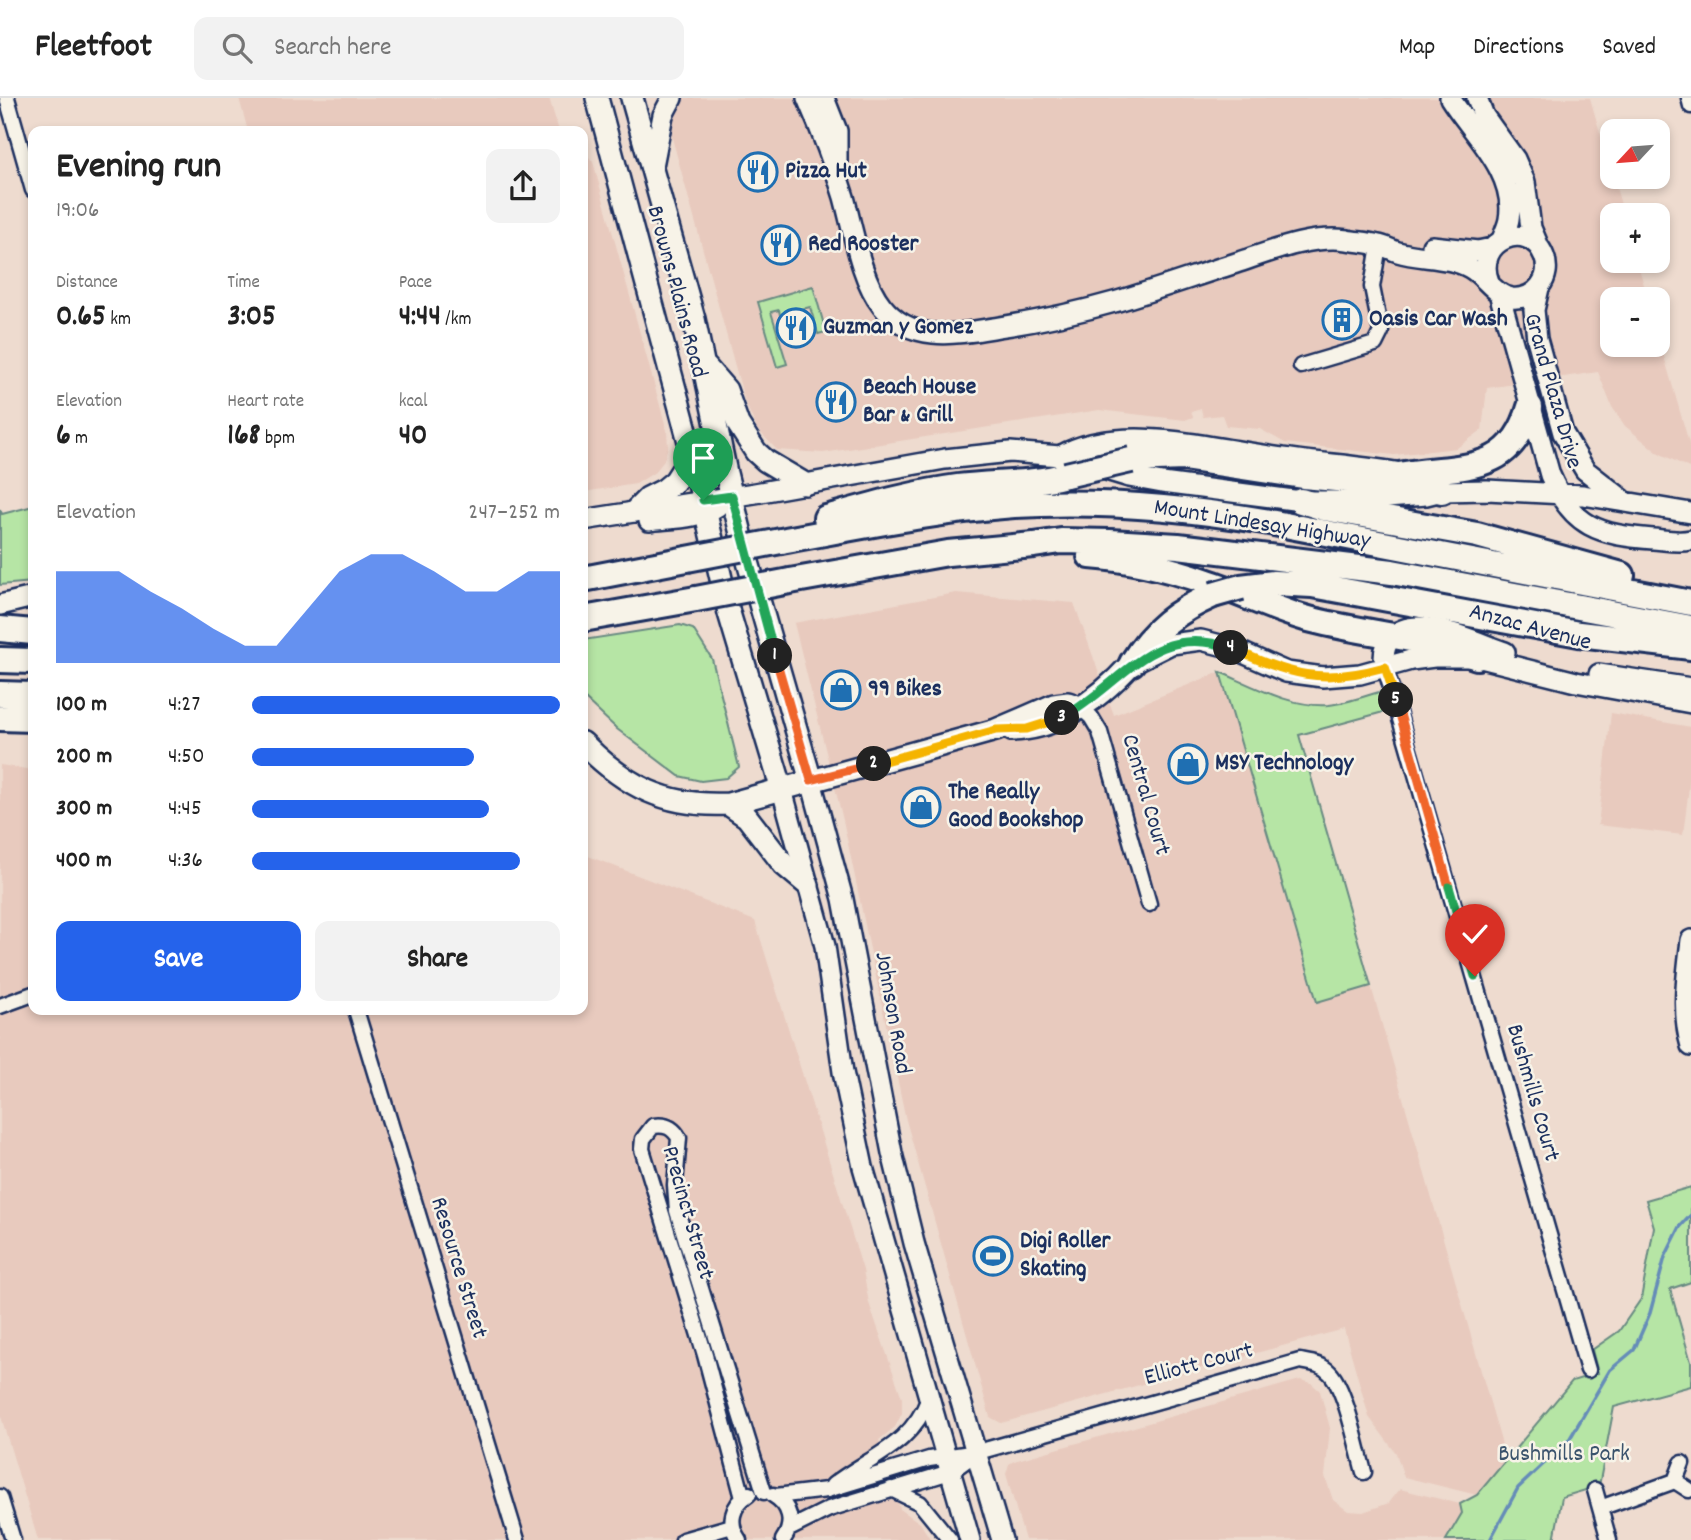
<!DOCTYPE html>
<html lang="en">
<head>
<meta charset="utf-8">
<style>
	:root { --surface:#fff; --page:#f2f2f2; --text:#222; --muted:#767676; --line:#e0e0e0; --accent:#2563eb }
	body { margin:0; font-family:Dekko,sans-serif; background:var(--page); color:var(--text); height:100vh; display:flex; flex-direction:column; font-size:26px; white-space:nowrap }
	* { box-sizing:border-box; margin:0 }
	p { font-size:23px; color:var(--muted) }
	.icon { flex:none; width:38px; height:38px; fill:none; stroke:currentColor; stroke-width:2; stroke-linecap:round; stroke-linejoin:round }
	.map { position:relative; flex:1; overflow:hidden }
	.panel { position:absolute; left:28px; top:28px; width:560px; height:889px; display:flex; flex-direction:column; background:var(--surface); border-radius:14px; box-shadow:0 4px 10px #0003 }
	.panel>* { flex:none }
	.needle { width:46px; rotate:244deg }
	.fabs { position:absolute; left:1600px; top:21px; display:grid; gap:14px }
	.fabs a { display:grid; place-items:center; width:70px; height:70px; border-radius:14px; background:var(--surface); box-shadow:0 4px 10px #0003; font-size:35px }
	.pin { position:absolute; display:grid; place-items:center; width:60px; height:60px; color:#fff; margin:-72px -30px; border-radius:50% 50% 50% 0; rotate:-45deg; box-shadow:0 0 7px #0007 }
	.pin .icon { rotate:45deg }
	.km { position:absolute; width:35px; height:35px; margin:-18px; border-radius:50%; background:#222; color:#fff; font-size:19px; line-height:35px; text-align:center }
	.round { display:grid; place-items:center; flex:none; width:74px; height:74px; border-radius:14px; background:var(--page) }
	.summary { display:flex; align-items:center; justify-content:space-between; height:119px; padding:0 28px }
	h1 { font-size:38px; font-weight:700; line-height:52px }
	.metrics { display:grid; grid-template-columns:repeat(3,1fr); gap:10px; height:119px; padding:7px 28px }
	.metrics div { display:grid; align-content:center }
	.metrics b { font-size:30px; font-weight:700 }
	.metrics small { font-size:19px; font-weight:400 }
	.metrics p { font-size:19px }
	.chart { height:196px; padding:14px 28px }
	.chart p { display:flex; justify-content:space-between }
	.chart svg { width:100%; height:126px; margin-top:7px; fill:var(--accent); opacity:.7 }
	.button { display:flex; gap:14px; margin-top:auto; padding:14px 28px }
	.button a { flex:1; height:80px; border-radius:14px; background:var(--accent); color:#fff; font-size:28px; font-weight:700; line-height:80px; text-align:center }
	.button a+a { background:var(--page); color:var(--text) }
	ul { padding:0 28px; list-style:none; font-size:23px }
	li { display:grid; grid-template-columns:112px 84px 1fr; align-items:center; height:52px }
	li i { height:18px; border-radius:9px; background:var(--accent) }
	header { display:flex; align-items:center; gap:42px; box-sizing:border-box; height:98px; padding:0 35px; background:var(--surface); border-bottom:2px solid var(--line) }
	header strong { font-size:33px }
	nav { display:flex; gap:38px; margin-inline-start:auto; font-size:24px }
	.search { width:490px; height:63px; background:var(--page); display:flex; align-items:center; gap:18px; box-sizing:border-box; padding:0 24px; border-radius:14px; color:var(--muted); font-size:26px }
	.map>svg:first-child { display:block }
</style>
</head>
<body>
<header>
<strong>Fleetfoot</strong>
<div class="search"><svg class="icon" aria-label="search" viewBox="0 0 24 24"><circle cx="10" cy="10" r="6"/><path d="M15 15l6 6"/></svg>Search here</div>
<nav><a>Map</a><a>Directions</a><a>Saved</a></nav>
</header>
<div class="map">
<svg width="1691" height="1442" viewBox="0 0 1691 1442">
	<rect width="100%" height="100%" fill="#eedbcf"/>
	<filter id="ink" filterUnits="userSpaceOnUse"><feTurbulence type="fractalNoise" baseFrequency=".0143" numOctaves="2"/><feDisplacementMap in="SourceGraphic" scale="14" xChannelSelector="R" yChannelSelector="G"/><feConvolveMatrix kernelMatrix="1 2 1 2 8 2 1 2 1" color-interpolation-filters="sRGB"/></filter>
	<g filter="url(#ink)">
		<!-- built -->
		<path fill="#e8cabe" d="M239 0H549L559 33H248Z
			M661 0H1590L1624 117H1612V163H1637L1648 201H1612V247H1657V234L1691 352V371L1657 354 1625 328 1612 309 1598 274 1487 290 1482 332 1457 350 1394 357 1285 345 1260 331 1226 328 1222 317 1203 319 1201 311 1191 314 1193 319 1185 322 1099 312 823 355 777 352 757 331 745 304Z
			M583 52 593 64 667 333 668 349 663 364 655 374 636 386 583 394Z
			M956 495 1074 505 1114 617 1220 574 1316 904 1371 888 1507 1364 1477 1397 1404 1379 1396 1355 1369 1319 1344 1231 1001 1325 990 1319 906 1022 843 722 794 525Z
			M1611 615 1691 629V673L1683 737 1598 727Z
			M0 667 33 672V912H583V756L755 823 863 1172 869 1205 902 1300V1315L895 1329 879 1342 900 1411 920 1425 931 1442H38L0 1315Z
			M1300 1282 1311 1285 1320 1293 1330 1330 1325 1378 1333 1402 1348 1413 1363 1414 1389 1405 1400 1391 1460 1406 1462 1415 1446 1442H1025L1006 1376 1009 1366 1014 1363Z"/>
		<!-- green -->
		<path fill="#b6e5a5" stroke="#688a82" stroke-width="2" d="M813 188 826 234 818 236 810 209 780 217 779 212 771 214 787 266 777 269 758 204Z
			M33 408V484L0 487V411L2 416Z
			M680 527 693 531 712 561 739 669 726 680 701 683 679 678 617 631 583 599V542Z
			M1220 574C1253 588 1292 610 1329 607 1347 605 1365 598 1382 593L1387 613 1299 637 1371 888 1317 904Z
			M1691 1089V1184L1670 1191 1691 1264V1288L1614 1309 1599 1388 1562 1399 1554 1442H1446L1462 1415 1460 1406 1477 1397 1572 1283 1598 1275 1592 1252 1619 1233 1641 1201 1654 1129 1646 1102Z"/>
		<g fill="none" stroke-linecap="round" stroke-linejoin="round">
			<!-- stream -->
			<path stroke="#658cb8" stroke-width="3.5" d="M1490 1442 1518 1390 1569 1342 1610 1272 1634 1252 1650 1215 1665 1159 1680 1129 1691 1117"/>
			<!-- street casing -->
			<g stroke="#1b2f5e" stroke-width="19">
				<path id="street" d="M7 0 33 92
					M1689 0 1691 8
					M1301 268 1375 246 1381 234 1372 189 1379 147
					M1385 569 1588 1272
					M1080 609 1091 619 1100 634 1149 806
					M0 908 33 896
					M356 912 517 1442
					M1682 1365 1675 1383 1689 1392
					M833 1387C871 1358 911 1348 929 1300
					M891 1391 920 1405 950 1442
					M1595 1392 1609 1442
					M773 1397C790 1407 795 1425 783 1442
					M776 1398 827 1392 929 1361 978 1354 1300 1263C1311 1265 1322 1266 1330 1275 1346 1292 1357 1350 1364 1374
					M0 1399 13 1442
					M743 1400 705 1257 642 1051 643 1041 653 1028C665 1026 673 1029 679 1040L675 1087 677 1113 764 1394
					M1600 1410 1675 1383
					M789 1431 829 1411 950 1374 976 1355
					M683 1442 732 1428
					M739 1442C727 1425 732 1407 749 1396"/>
			</g>
			<!-- secondary casing -->
			<g stroke="#1b2f5e" stroke-width="24">
				<path id="secondary" d="M807 0C821 32 834 66 844 99 853 132 861 182 882 208 912 246 957 236 999 229 1039 223 1079 214 1118 203 1158 191 1198 177 1239 164 1272 153 1311 137 1347 142 1357 144 1368 144 1378 147 1385 148 1391 152 1398 154 1421 161 1448 158 1470 170 1485 178 1495 198 1512 200 1535 202 1553 180 1544 158 1529 120 1473 142 1489 184
					M824 0 837 33V66
					M1450 0C1472 35 1517 75 1509 121 1508 128 1504 135 1502 142
					M1477 0 1484 18 1515 61 1525 84 1531 130 1539 149
					M653 68 663 17 672 0
					M1432 148 1478 153 1492 150
					M1539 190 1534 212 1537 241 1563 335 1585 372 1622 401
					M1499 195 1550 377C1572 429 1599 437 1653 441 1665 442 1679 445 1691 442
					M1060 358C1122 323 1216 352 1283 360 1324 366 1366 368 1406 376
					M583 422 755 395 945 361 1010 354 1060 358 1129 379 1162 385 1301 403H1348L1426 397 1442 393 1487 392 1583 397 1691 415
					M649 423C673 420 698 421 718 408
					M0 507 33 499
					M1133 565 1171 546 1201 542 1232 550 1286 574 1323 579 1360 576 1411 562 1434 559H1477L1576 584 1691 605
					M1385 569C1383 558 1384 547 1392 539 1416 513 1477 545 1505 554
					M1599 576 1691 590
					M811 683 843 801 892 1055 914 1145 1002 1442
					M782 692 825 848 843 974 863 1069 970 1442
					M1691 842C1687 877 1681 913 1691 948"/>
			</g>
			<!-- primary casing -->
			<g stroke="#1b2f5e" stroke-width="26">
				<path id="primary" d="M597 0 691 351 729 515 782 692
					M632 0 694 221 726 375 748 464 811 683
					M706 269 726 292 738 326 756 354 766 363 805 386
					M635 413 648 400 664 392 675 383 684 369 691 351
					M1012 632C1059 631 1101 599 1132 565
					M583 645C626 689 666 709 728 706L996 632 1054 607 1068 605 1080 609
					M728 706 747 719 784 767 808 787"/>
			</g>
			<!-- highway casing -->
			<g stroke="#1b2f5e" stroke-width="30">
				<path id="highway" d="M1131 362 1183 360 1303 378 1425 389 1442 393
					M1399 377C1458 366 1510 380 1530 309
					M1301 403 1324 410 1477 437 1622 477
					M826 420C869 408 913 395 958 389 994 384 1030 387 1066 377
					M781 443C858 429 935 413 1014 407 1098 402 1181 409 1264 423L1691 505
					M1090 458C1129 461 1167 470 1205 483 1239 494 1271 510 1305 520 1362 536 1422 538 1477 559
					M583 481 687 461
					M790 483 948 455 1034 447 1061 443 1110 444 1178 448 1392 474 1691 530
					M1241 489 1274 485 1312 487 1579 536 1691 549
					M583 521 696 501
					M0 531 33 534
					M0 562 33 563
					M1132 565C1153 531 1177 513 1213 497
					M0 596 33 597
					M0 620 33 621"/>
			</g>
			<!-- street -->
			<use href="#street" stroke="#f7f3e8" stroke-width="14"/>
			<!-- secondary -->
			<use href="#secondary" stroke="#f7f3e8" stroke-width="19"/>
			<!-- primary -->
			<use href="#primary" stroke="#f7f3e8" stroke-width="21"/>
			<!-- highway -->
			<use href="#highway" stroke="#f7f3e8" stroke-width="24"/>
			<!-- highway-bridge casing -->
			<g stroke="#1b2f5e" stroke-width="30" stroke-linecap="butt">
				<path id="highway-bridge" d="M1066 377 1131 362
					M687 461 781 443
					M1213 497 1241 489
					M696 501 790 483"/>
			</g>
			<!-- highway-bridge -->
			<use href="#highway-bridge" stroke="#f7f3e8" stroke-width="24"/>
		</g>
	</g>
	<g fill="none" stroke-linecap="round" stroke-linejoin="round" filter="url(#ink)">
		<!-- split-1 casing -->
		<g stroke="#fff" stroke-width="14">
			<path id="split-1" d="M703 402 732 398 775 558"/>
		</g>
		<!-- split-2 casing -->
		<g stroke="#fff" stroke-width="14">
			<path id="split-2" d="M775 558 811 682 874 666"/>
		</g>
		<!-- split-3 casing -->
		<g stroke="#fff" stroke-width="14">
			<path id="split-3" d="M874 666 996 632 1027 631 1062 620"/>
		</g>
		<!-- split-4 casing -->
		<g stroke="#fff" stroke-width="14">
			<path id="split-4" d="M1062 620C1124 586 1151 523 1231 550"/>
		</g>
		<!-- split-5 casing -->
		<g stroke="#fff" stroke-width="14">
			<path id="split-5" d="M1231 550C1291 577 1320 587 1385 569L1396 602"/>
		</g>
		<!-- split-6 casing -->
		<g stroke="#fff" stroke-width="14">
			<path id="split-6" d="M1396 602 1449 789"/>
		</g>
		<!-- split-7 casing -->
		<g stroke="#fff" stroke-width="14">
			<path id="split-7" d="M1449 789 1475 878"/>
		</g>
		<!-- split-1 -->
		<use href="#split-1" stroke="#22a559" stroke-width="9"/>
		<!-- split-2 -->
		<use href="#split-2" stroke="#f0652b" stroke-width="9"/>
		<!-- split-3 -->
		<use href="#split-3" stroke="#f5b400" stroke-width="9"/>
		<!-- split-4 -->
		<use href="#split-4" stroke="#22a559" stroke-width="9"/>
		<!-- split-5 -->
		<use href="#split-5" stroke="#f5b400" stroke-width="9"/>
		<!-- split-6 -->
		<use href="#split-6" stroke="#f0652b" stroke-width="9"/>
		<!-- split-7 -->
		<use href="#split-7" stroke="#22a559" stroke-width="9"/>
	</g>
	<!-- icons -->
	<defs>
		<g id="restaurant-ring" transform="scale(2.0125)"><circle r="9.5" fill="#f7f3e8" stroke="#1f6fb2" stroke-width="1.5"/><path d="M-5-6h1v4h1v-4h1v4h1v-4h1v5L-1.5 .5V6h-2V.5L-5-1ZM5-6V6H3V1.5H1.5Q1.5-4 5-6Z" fill="#1f6fb2"/></g>
		<g id="building-ring" transform="scale(2.0125)"><circle r="9.5" fill="#f7f3e8" stroke="#1f6fb2" stroke-width="1.5"/><path d="M-4-6H4V6H1V3H-1V6H-4ZM-2.5-4.3h1.7v1.8h-1.7ZM.8-4.3h1.7v1.8H.8ZM-2.5-1h1.7V.8h-1.7ZM.8-1h1.7V.8H.8Z" fill="#1f6fb2"/></g>
		<g id="shop-ring" transform="scale(2.0125)"><circle r="9.5" fill="#f7f3e8" stroke="#1f6fb2" stroke-width="1.5"/><path d="M-5-2.5h2.3a2.7 3.5 0 0 1 5.4 0H5L5.5 6h-11ZM-1.5-2.5h3a1.5 2.3 0 0 0-3 0Z" fill="#1f6fb2"/></g>
		<g id="stadium-ring" transform="scale(2.0125)"><circle r="9.5" fill="#f7f3e8" stroke="#1f6fb2" stroke-width="1.5"/><path d="M0-5a6.5 5 0 1 0 0 10a6.5 5 0 1 0 0-10ZM-3.5-1.8h7v3.6h-7Z" fill="#1f6fb2"/></g>
	</defs>
	<g fill-rule="evenodd">
		<use href="#restaurant-ring" x="758" y="74"/>
		<use href="#restaurant-ring" x="781" y="147"/>
		<use href="#building-ring" x="1342" y="222"/>
		<use href="#restaurant-ring" x="796" y="230"/>
		<use href="#restaurant-ring" x="836" y="304"/>
		<use href="#shop-ring" x="841" y="592"/>
		<use href="#shop-ring" x="1188" y="666"/>
		<use href="#shop-ring" x="921" y="709"/>
		<use href="#stadium-ring" x="993" y="1158"/>
	</g>
	<g text-anchor="middle" dominant-baseline="central" stroke-width="5" stroke-linejoin="round" paint-order="stroke">
		<!-- poi labels -->
		<g font-size="24" font-weight="bold" fill="#1b2f5e" stroke="#f7f3e8" text-anchor="start">
			<text x="785" y="74">Pizza Hut</text>
			<text x="808" y="147">Red Rooster</text>
			<text x="1369" y="222">Oasis Car Wash</text>
			<text x="823" y="230">Guzman y Gomez</text>
			<text x="863" y="290">Beach House<tspan x="863" dy="28">Bar &amp; Grill</tspan></text>
			<text x="868" y="592">99 Bikes</text>
			<text x="1215" y="666">MSY Technology</text>
			<text x="948" y="695">The Really<tspan x="948" dy="28">Good Bookshop</tspan></text>
			<text x="1020" y="1144">Digi Roller<tspan x="1020" dy="28">Skating</tspan></text>
		</g>
		<!-- street labels -->
		<g font-size="24" fill="#1b2f5e" stroke="#f7f3e8">
			<text transform="translate(676 194) rotate(75)">Browns Plains Road</text>
			<text transform="translate(1552 293) rotate(74)">Grand Plaza Drive</text>
			<text transform="translate(1262 427) rotate(9)">Mount Lindesay Highway</text>
			<text transform="translate(1530 530) rotate(15)">Anzac Avenue</text>
			<text transform="translate(1145 697) rotate(74)">Central Court</text>
			<text transform="translate(892 915) rotate(80)">Johnson Road</text>
			<text transform="translate(1532 995) rotate(74)">Bushmills Court</text>
			<text transform="translate(687 1115) rotate(74)">Precinct Street</text>
			<text transform="translate(458 1170) rotate(73)">Resource Street</text>
			<text transform="translate(1199 1267) rotate(-15)">Elliott Court</text>
		</g>
		<!-- park labels -->
		<g font-size="24" fill="#3a536c" stroke="#f7f3e8">
			<text x="1564" y="1357">Bushmills Park</text>
		</g>
	</g>
</svg>
<div class="fabs">
<a><svg class="needle" viewBox="-14 -14 28 28"><path d="M0-13l5 13h-10z" fill="#e53935"/><path d="M0 13l5-13h-10z" fill="#767676"/></svg></a>
<a>+</a>
<a>−</a>
</div>
<div class="pin" style="left:703px;top:402px;background:#1e9e55"><svg class="icon" aria-label="arrive" viewBox="0 0 24 24"><path d="M6 21V4h12l-3 4 3 4H6"/></svg></div>
<div class="pin" style="left:1475px;top:878px;background:#d93025"><svg class="icon" aria-label="check" viewBox="0 0 24 24"><path d="M5 12l5 5 9-10"/></svg></div>
<b class="km" style="left:775px;top:558px">1</b>
<b class="km" style="left:874px;top:666px">2</b>
<b class="km" style="left:1062px;top:620px">3</b>
<b class="km" style="left:1231px;top:550px">4</b>
<b class="km" style="left:1396px;top:602px">5</b>
<section class="panel">
<div class="summary"><div><h1>Evening run</h1><p>19:06</p></div><a class="round"><svg class="icon" aria-label="share" viewBox="0 0 24 24"><path d="M12 15V3M7 8l5-5 5 5M5 13v7h14v-7"/></svg></a></div>
<div class="metrics">
<div><p>Distance</p><b>0.65<small> km</small></b></div>
<div><p>Time</p><b>3:05</b></div>
<div><p>Pace</p><b>4:44<small> /km</small></b></div>
</div>
<div class="metrics">
<div><p>Elevation</p><b>6<small> m</small></b></div>
<div><p>Heart rate</p><b>168<small> bpm</small></b></div>
<div><p>kcal</p><b>40</b></div>
</div>
<div class="chart"><p><span>Elevation</span>247–252 m</p>
<svg viewBox="0 0 160 44" preserveAspectRatio="none"><path d="M0 44V12L10 12L20 12L30 19L40 25L50 32L60 38L70 38L80 25L90 12L100 6L110 6L120 12L130 19L140 19L150 12L160 12V44z"/></svg>
</div>
<ul>
<li><b>100 m</b>4:27<i style="width:100%"></i></li>
<li><b>200 m</b>4:50<i style="width:72%"></i></li>
<li><b>300 m</b>4:45<i style="width:77%"></i></li>
<li><b>400 m</b>4:36<i style="width:87%"></i></li>
</ul>
<div class="button"><a>Save</a><a>Share</a></div>
</section>
</div>
</body>
</html>
